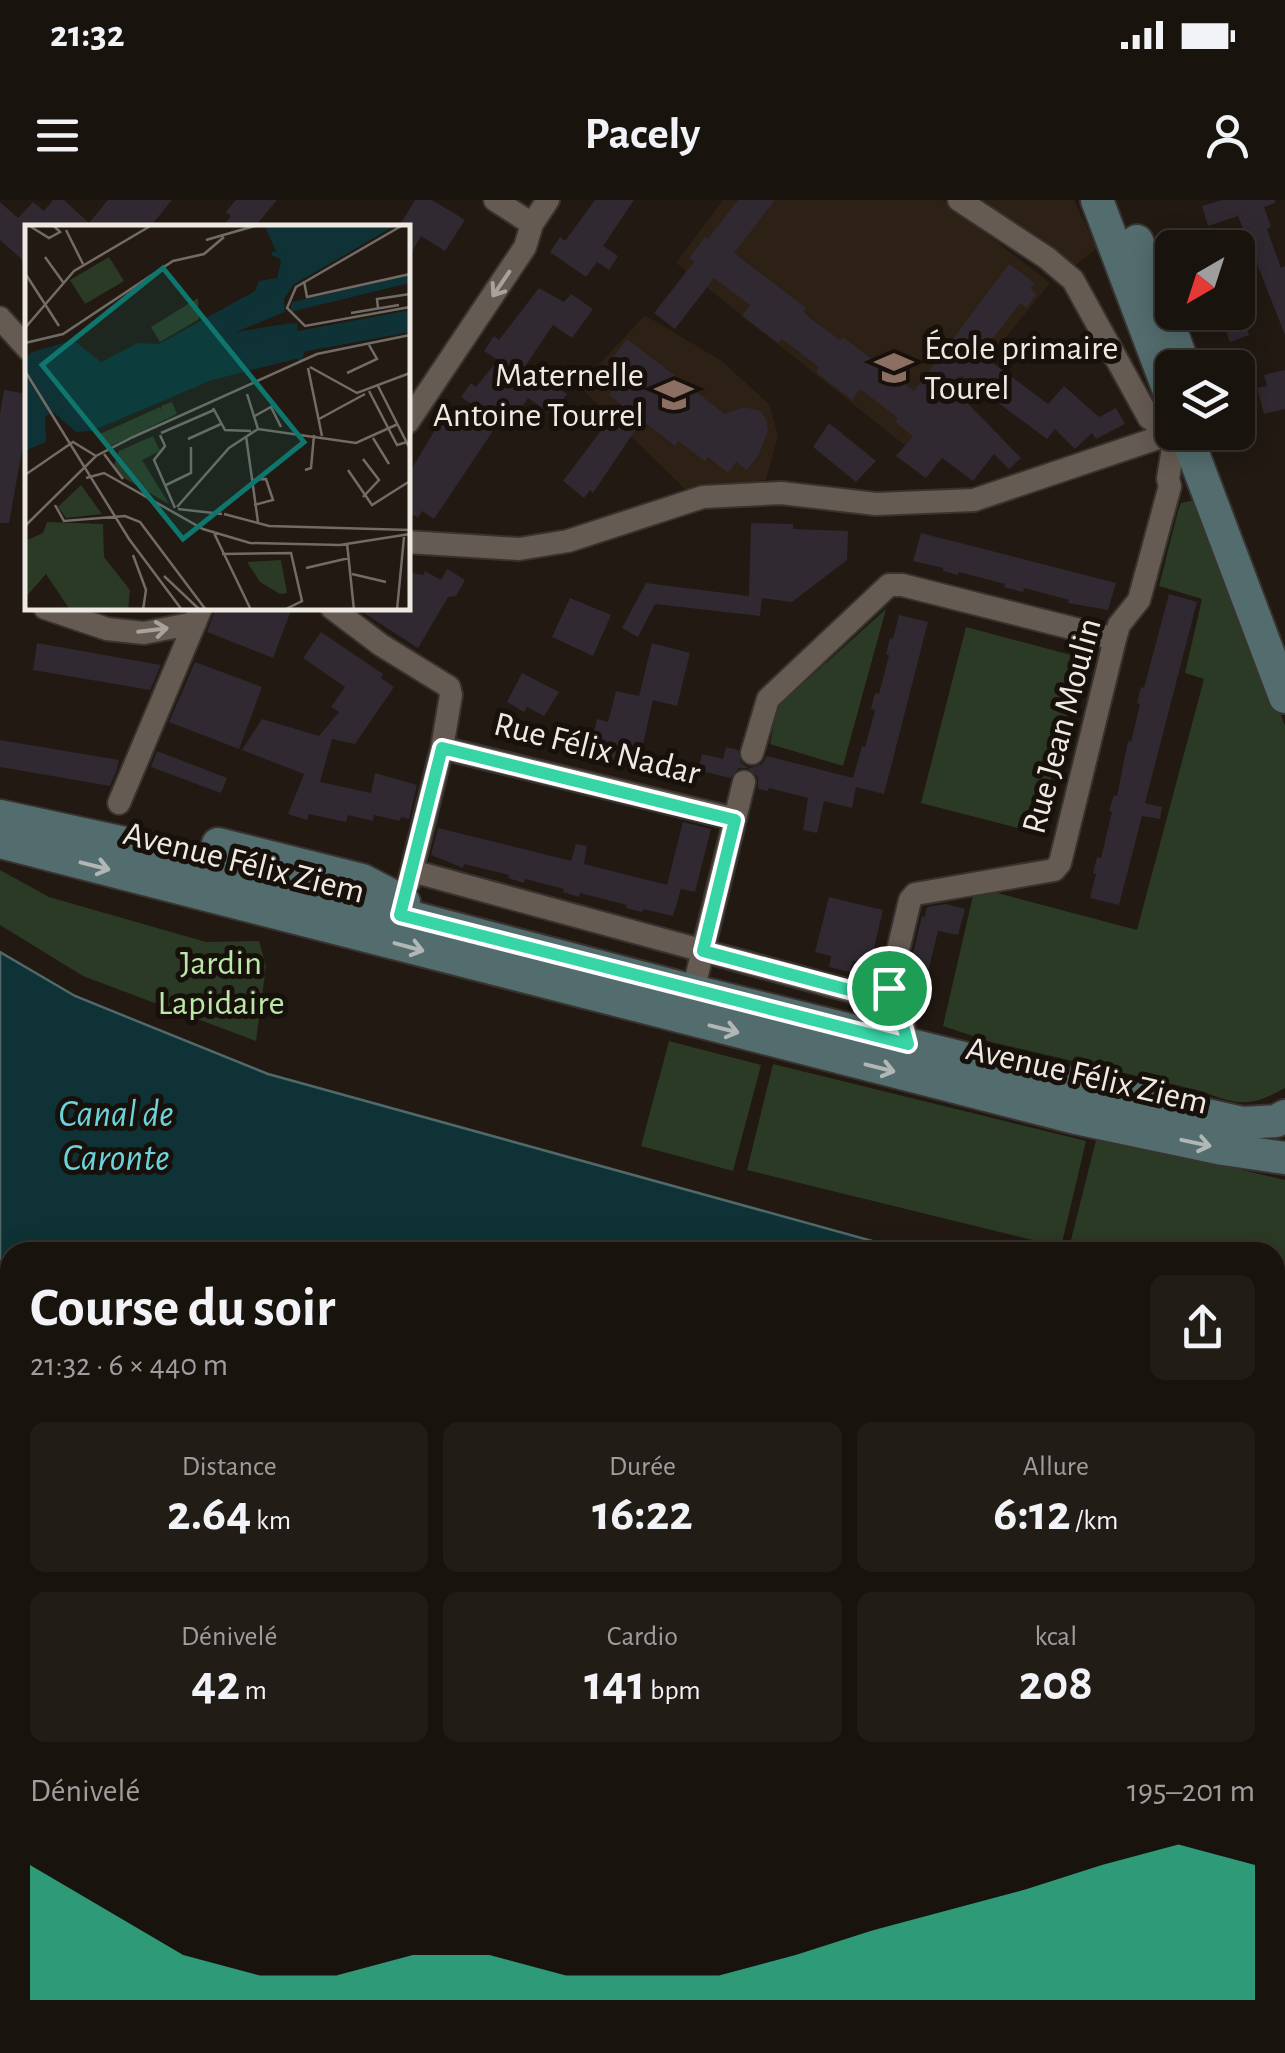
<!DOCTYPE html>
<html lang="fr">
<head>
<meta charset="utf-8">
<style>
	:root { --surface:#19130e; --page:#221c17; --text:#f1f3f6; --muted:#9f9e9e; --line:#37322e; --accent:#37d4a6 }
	body { margin:0; font-family:"Alegreya Sans",sans-serif; background:var(--page); color:var(--text); height:100vh; display:flex; flex-direction:column; font-size:38px; white-space:nowrap }
	* { box-sizing:border-box; margin:0 }
	p { font-size:32px; color:var(--muted) }
	.icon { flex:none; width:55px; height:55px; fill:none; stroke:currentColor; stroke-width:2; stroke-linecap:round; stroke-linejoin:round }
	.map { position:relative; flex:1; overflow:hidden }
	.drawer { position:absolute; left:0px; top:1042px; width:1285px; height:812px; display:flex; flex-direction:column; background:var(--surface); border-radius:30px 30px 0 0; box-shadow:0 5px 25px #0003,0 0 0 2px var(--line) }
	.drawer>* { flex:none }
	.needle { width:65px; rotate:219deg }
	.controls { position:absolute; left:1155px; top:30px; display:grid; gap:20px }
	.controls a { display:grid; place-items:center; width:100px; height:100px; border-radius:15px; background:var(--surface); box-shadow:0 5px 25px #0003,0 0 0 2px var(--line); font-size:50px }
	.pin { position:absolute; display:grid; place-items:center; width:85px; height:85px; color:#fff; margin:-42px; border:5px solid #fff; border-radius:50%; box-shadow:0 2px 10px #0007 }
	.round { display:grid; place-items:center; flex:none; width:105px; height:105px; border-radius:15px; background:var(--page) }
	.headline { display:flex; align-items:center; justify-content:space-between; height:170px; padding:0 30px }
	h1 { font-size:55px; font-weight:700; line-height:75px }
	.stats { display:grid; grid-template-columns:repeat(3,1fr); gap:15px; height:170px; padding:10px 30px }
	.stats div { display:grid; align-content:center; border-radius:15px; background:var(--page); text-align:center }
	.stats b { font-size:50px; font-weight:700 }
	.stats small { font-size:28px; font-weight:400 }
	.stats p { font-size:28px }
	.chart { height:280px; padding:20px 30px }
	.chart p { display:flex; justify-content:space-between }
	.chart svg { width:100%; height:180px; margin-top:10px; fill:var(--accent); opacity:.7 }
	.status { display:flex; justify-content:space-between; align-items:center; height:70px; padding:0 50px; background:var(--surface); direction:ltr }
	.status svg { height:28px; fill:currentColor }
	header { display:flex; justify-content:space-between; align-items:center; height:130px; padding:0 30px; background:var(--surface); font-size:45px; font-weight:700 }
	.map>svg:first-child { display:block }
</style>
</head>
<body>
<div class="status"><b>21:32</b><svg viewBox="0 0 49 12"><path d="M0 12V9h3v3zM5 12V6h3v6zM10 12V3h3v9zM15 12V0h3v12zM26 1h20v11H26zM47 4h2v5h-2z"/></svg></div>
<header><svg class="icon" aria-label="menu" viewBox="0 0 24 24"><path d="M4 6h16M4 12h16M4 18h16"/></svg>Pacely<svg class="icon" aria-label="person" viewBox="0 0 24 24"><circle cx="12" cy="8" r="4"/><path d="M4 21q1-7 8-7t8 7"/></svg></header>
<div class="map">
<svg width="1285" height="1853" viewBox="0 0 1285 1853">
	<rect width="100%" height="100%" fill="#211912"/>
	<!-- built -->
	<path fill="#2d2015" d="M723 0H943L1050 83 913 252 676 63Z
		M969 0H1074L1097 48 1071 69Z
		M645 115 722 161 769 204 778 235 766 280 685 289 579 186Z"/>
	<!-- green -->
	<path fill="#2b3a25" d="M1195 300 1238 398 1285 526V888C1249 908 1238 905 1201 891L991 842 943 826 975 687 1137 730 1204 479 1185 473 1202 399 1159 386 1178 311 1181 303Z
		M886 409 843 566 770 544 777 507Z
		M966 427 1082 458 1037 633 921 603Z
		M0 670 49 697 206 742 259 741 266 766 256 841 83 776 0 725Z
		M669 841 761 865 733 971 641 946Z
		M773 864 1086 941 1061 1047 747 970Z
		M1097 936 1285 980V1060L1275 1103V1052H1068Z
		M10 1370V1485L0 1483V1383Z"/>
	<!-- water -->
	<path fill="#0e3235" stroke="#52696a" stroke-width="2.5" d="M0 752 75 796 268 874 912 1052H10V1318L0 1316Z
		M1275 1158 1285 1161V1853H950L944 1845H1275Z"/>
	<!-- building -->
	<path fill="#302931" d="M53 0H64L89 23 108 0H172L149 28H28V65L0 40V2L18 18 33 2 44 11Z
		M236 0H277L254 28H221L231 16 226 12Z
		M415 0H432L465 20 445 51 421 36 408 59V28H398Z
		M595 0H634L603 46 618 56 609 70 597 62 586 77 550 52 560 37 565 41Z
		M738 0H775L734 53 806 108 803 111 811 119 840 140 843 137 914 191 1009 64 1035 83 1030 88 1037 94 1026 108 1020 103 981 154 1048 204 1064 186 1099 217 1116 208 1125 224 1096 239 1092 233 1075 249 1055 229 1047 239 961 175 951 186 1021 258 1009 269 994 254 973 281 942 258 926 278 896 256 913 236 895 222 898 218 860 189 852 200 816 172 819 167 782 139 778 143 742 116 750 105 714 78 675 129 654 113 694 62 689 58 705 37 708 39Z
		M1222 0H1275V3L1264 7 1271 27 1267 29 1281 68 1285 66V135L1238 16 1208 26 1202 6Z
		M539 88 564 102 571 94 593 109 572 138 553 125 526 165 567 194 552 215 528 198 509 225 501 219 434 319 422 311 418 318 408 311V275L439 223 454 232 473 205 461 197 471 183 476 187 498 160 484 151 494 136 499 140Z
		M1219 112H1241L1249 135 1230 142Z
		M627 139 725 214 744 207 760 211 766 219 768 231 759 254 747 270 736 262 728 273 708 257 705 261 678 241 675 246 642 220 593 293 590 290 584 298 563 281 621 204 609 195 622 177 607 165Z
		M1285 170V209L1264 214 1257 188 1267 186 1264 175Z
		M4 190 28 194V217L9 323H0V214Z
		M829 223 876 261 856 282 813 247Z
		M751 323 793 324V329L848 331 847 360 792 402 762 398 760 416 655 404 638 437 622 428 646 383 749 396Z
		M921 333 1116 383 1108 410 1068 403 1069 400 1024 388 1023 392 1004 387 1005 384 959 372 958 375 943 371V368L913 361Z
		M447 369 465 380 456 396 448 397 418 448 356 408H408V372L423 375 425 371 441 380Z
		M1169 394 1197 402 1145 603 1162 607 1160 619 1142 616 1119 705 1090 698 1096 674 1093 673 1097 657 1101 658 1112 612 1109 611 1114 595 1117 596 1128 541 1131 542 1140 504 1137 503 1141 487 1144 488Z
		M570 398 611 415 593 456 552 437Z
		M216 408H292L273 458 207 432Z
		M899 415 928 422 884 594 856 587 852 608 824 601 817 633 803 630 808 598 769 588 768 591 758 589V577L748 568H739L730 578 698 570 702 554 723 559 726 547 738 550 741 563 749 568 762 564 767 556 853 578 862 546 865 547 875 510 871 509 875 493 879 494 889 455 886 454 890 438 893 439Z
		M321 432 383 474 381 478 394 487 355 544 332 539 320 582 371 593 375 573 417 585 409 619 401 617 400 621 374 615 373 621 348 615 346 622 309 614 307 620 288 614 304 574 242 550 262 519 319 536 339 512 331 507 345 487 303 458Z
		M37 443 161 465 150 490 33 470Z
		M652 443 690 453 677 506 653 500 638 566 589 554 597 519 608 522 616 491 639 496Z
		M195 462 262 487 239 549 169 522Z
		M522 473 559 492 544 516 527 507 524 512 507 502Z
		M0 540 119 560 117 569 110 586 0 567Z
		M157 551 227 578 221 593 151 567Z
		M683 622 711 629 695 692 681 689 673 716 643 709 642 712 626 708 627 705 580 693 579 697 563 692 564 689 525 679 524 683 508 678 509 675 464 664 463 668 431 655 438 628 571 661 576 644 587 646 584 664 667 685Z
		M829 697 883 710 870 765 853 761 850 772 829 767 831 756 815 752Z
		M946 704 965 709 958 735 938 731 926 780 908 774 922 716 925 717 927 707Z"/>
	<g fill="none" stroke-linecap="round" stroke-linejoin="round">
		<!-- street casing -->
		<g stroke="#39332f" stroke-width="26">
			<path id="street" d="M495 0 532 24
				M959 0 1047 58 1073 80 1149 218 1160 225
				M0 118 28 149
				M408 222 525 47 532 24 548 0
				M408 342 519 349 568 341 703 297 781 293 876 304 974 300 1155 239
				M45 408 107 429 144 433 195 423
				M332 408 381 445 449 487 451 495 442 548 409 682
				M442 548 735 619
				M752 553 768 499 889 385H902L1115 439
				M119 603 201 408
				M412 671 872 797
				M889 788 910 700 915 694 1054 670 1060 663 1115 439 1119 425 1139 400 1170 286 1168 279 1173 248
				M889 788 897 799 908 844
				M693 791 744 582"/>
		</g>
		<!-- secondary casing -->
		<g stroke="#39332f" stroke-width="36">
			<path id="secondary" d="M1097 0 1172 199
				M1137 41 1185 168
				M1185 232 1285 497
				M0 616 152 649 693 791 1056 881 1243 923 1276 921 1285 916
				M0 642 1076 918 1223 949 1285 958
				M218 644 362 680 404 702"/>
		</g>
		<!-- street -->
		<use href="#street" stroke="#655b53" stroke-width="22"/>
		<!-- secondary -->
		<use href="#secondary" stroke="#536c6d" stroke-width="32"/>
	</g>
	<!-- one-way arrows -->
	<defs><path id="oneway-shaft" d="M-6 0H5M1.5-3L5.5 0L1.5 3" fill="none" stroke-width="1.6" stroke-linecap="round" stroke-linejoin="round" transform="scale(2.5)"/></defs>
	<g stroke="#aaa29c">
		<use href="#oneway-shaft" transform="translate(501 84) rotate(124)"/>
		<use href="#oneway-shaft" transform="translate(153 430) rotate(-7)"/>
	</g>
	<g stroke="#b1b7b4">
		<use href="#oneway-shaft" transform="translate(95 666) rotate(14)"/>
		<use href="#oneway-shaft" transform="translate(409 747) rotate(15)"/>
		<use href="#oneway-shaft" transform="translate(724 829) rotate(14)"/>
		<use href="#oneway-shaft" transform="translate(880 868) rotate(14)"/>
		<use href="#oneway-shaft" transform="translate(1196 943) rotate(12)"/>
	</g>
	<g fill="none" stroke-linecap="round" stroke-linejoin="round">
		<!-- route casing -->
		<g stroke="#fff" stroke-width="20">
			<path id="route" d="M442 548 735 620 703 751 872 796 889 788 896 799 908 844 400 715Z"/>
		</g>
		<!-- route -->
		<use href="#route" stroke="#37d4a6" stroke-width="12"/>
	</g>
	<!-- icons -->
	<defs>
		<g id="school-bare" transform="scale(3)"><path d="M0-5L7-2L0 1L-7-2ZM-4 1L0 2.5L4 1V4Q0 6-4 4Z" fill="#8d6e63" stroke="#18100a" stroke-width="2.5" paint-order="stroke"/></g>
	</defs>
	<g fill-rule="evenodd">
		<use href="#school-bare" x="894" y="168"/>
		<use href="#school-bare" x="674" y="195"/>
	</g>
	<g text-anchor="middle" dominant-baseline="central" stroke-width="10" stroke-linejoin="round" paint-order="stroke">
		<!-- poi labels -->
		<g font-size="35" fill="#efe9e4" stroke="#18100a" text-anchor="start">
			<text x="924" y="148">École primaire<tspan x="924" dy="40">Tourel</tspan></text>
			<text x="644" y="175" text-anchor="end">Maternelle<tspan x="644" dy="40">Antoine Tourrel</tspan></text>
		</g>
		<!-- street labels -->
		<g font-size="35" fill="#efe9e4" stroke="#18100a">
			<text transform="translate(1062 526) rotate(-75)">Rue Jean Moulin</text>
			<text transform="translate(597 549) rotate(14)">Rue Félix Nadar</text>
			<text transform="translate(244 663) rotate(14)">Avenue Félix Ziem</text>
			<text transform="translate(1087 876) rotate(13)">Avenue Félix Ziem</text>
		</g>
		<!-- park labels -->
		<g font-size="35" fill="#bae8a8" stroke="#18100a">
			<text x="221" y="763">Jardin<tspan x="221" dy="40">Lapidaire</tspan></text>
		</g>
		<!-- water labels -->
		<g font-size="38" font-style="italic" fill="#6bd3dc" stroke="#18100a">
			<text x="116" y="915">Canal de<tspan x="116" dy="44">Caronte</tspan></text>
		</g>
	</g>
	<!-- overview -->
	<g transform="translate(25 25)">
		<rect width="385" height="385" fill="#211912"/>
		<path d="M84 32 99 56 60 79 45 55ZM173 73 174 94 135 117 126 102ZM147 177 152 189 82 223 75 209 135 182 138 188 136 181ZM128 211 135 226 117 235 144 279 97 252 89 240 94 226ZM56 260 77 289 41 293 33 282ZM22 297 78 299 79 332 105 365 103 385H45L21 349 0 373V316L18 308ZM256 335 262 368 255 369 235 357 222 337Z" fill="#2b3a25"/>
		<path d="M371 0 268 60 259 74 260 87 211 107 267 98 273 106 385 85V107L277 127 275 133 187 155 67 206 51 207 28 187 20 192 21 217 0 226V133L7 127 48 115 76 137 113 118 134 119 230 66 234 56 252 53 256 37 240 2ZM385 50V58L265 87 267 77Z" fill="#0e3235"/>
		<path fill="none" stroke="#0e3235" stroke-width="5" d="M247 28 258 32 259 53 204 97 210 115 270 101 267 120 275 133 280 118 385 99"/>
		<path fill="none" stroke="#736c66" stroke-width="2.5" d="M3 0 24 13 35 7 28 0M378 0 271 62 262 83 280 101 385 82M41 5 58 39M181 15 233 0M20 32 38 57M0 48 34 101M279 56 282 72 385 49M353 83 352 74 385 69M326 88 374 80M0 103 49 46 127 0M0 118 38 109 148 36 179 29 199 12M285 142 332 168 385 148M283 143 297 211M0 146 104 314 157 385M322 148 352 134 344 120M353 161 385 224M344 166 372 220 382 217M222 169 233 204M188 183 200 205 226 206M228 192 246 182 256 202M294 194 340 169M136 208 189 185M135 210 140 221 129 235 150 283M221 211 233 297M348 213 364 239M163 214 196 199M79 229 98 254M338 234 354 255 338 272M280 245 286 243 289 210M323 245 347 280 385 256M0 250 48 217 71 231M61 253 79 248 178 304 225 318 315 320 385 309M227 255 241 254 248 275 229 280M141 260 166 248V222M30 280 39 296 100 291 115 297 181 385M152 282 204 223 233 204 331 218 373 199M153 284 197 289M199 289 244 301 385 305M0 301 71 231 108 212 292 129 385 110M188 306 226 385M322 318 329 385M197 329 266 328 277 376 259 385M108 330 121 365 118 385M281 343 324 333M327 349 361 357M139 351 175 385M372 385 379 312"/>
		<path fill="#0f766e" fill-opacity="0.15" stroke="#0f766e" stroke-width="5" d="M138 43 279 217 158 314 17 140Z"/>
		<rect width="385" height="385" fill="none" stroke="#efe9e4" stroke-width="5"/>
	</g>
</svg>
<div class="controls">
<a><svg class="needle" viewBox="-14 -14 28 28"><path d="M0-13l5 13h-10z" fill="#e53935"/><path d="M0 13l5-13h-10z" fill="#9f9e9e"/></svg></a>
<a><svg class="icon" aria-label="layers" viewBox="0 0 24 24"><path d="M12 4l9 5-9 5-9-5zM3 14l9 5 9-5"/></svg></a>
</div>
<div class="pin" style="left:889px;top:788px;background:#1e9e55"><svg class="icon" aria-label="arrive" viewBox="0 0 24 24"><path d="M6 21V4h12l-3 4 3 4H6"/></svg></div>
<section class="drawer">
<div class="headline"><div><h1>Course du soir</h1><p>21:32 · 6 × 440 m</p></div><a class="round"><svg class="icon" aria-label="share" viewBox="0 0 24 24"><path d="M12 15V3M7 8l5-5 5 5M5 13v7h14v-7"/></svg></a></div>
<div class="stats">
<div><p>Distance</p><b>2.64<small> km</small></b></div>
<div><p>Durée</p><b>16:22</b></div>
<div><p>Allure</p><b>6:12<small> /km</small></b></div>
</div>
<div class="stats">
<div><p>Dénivelé</p><b>42<small> m</small></b></div>
<div><p>Cardio</p><b>141<small> bpm</small></b></div>
<div><p>kcal</p><b>208</b></div>
</div>
<div class="chart"><p><span>Dénivelé</span>195–201 m</p>
<svg viewBox="0 0 160 44" preserveAspectRatio="none"><path d="M0 44V11L10 22L20 33L30 38L40 38L50 33L60 33L70 38L80 38L90 38L100 33L110 27L120 22L130 17L140 11L150 6L160 11V44z"/></svg>
</div>
</section>
</div>
</body>
</html>
